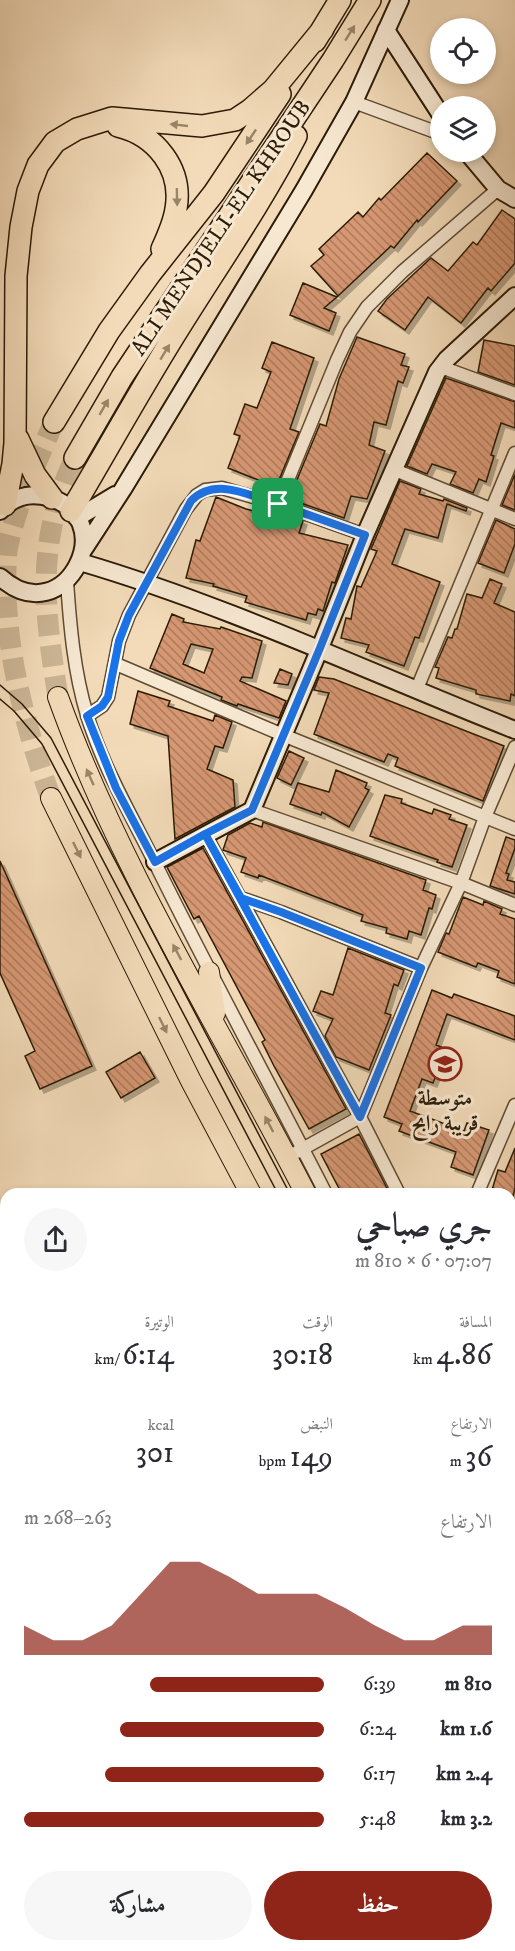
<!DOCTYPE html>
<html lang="ar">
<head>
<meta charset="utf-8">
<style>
	:root { --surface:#fff; --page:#f7f7f7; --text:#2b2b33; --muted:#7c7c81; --accent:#8f2418 }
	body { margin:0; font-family:"IM FELL DW Pica",Amiri,serif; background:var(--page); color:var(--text); direction:rtl; height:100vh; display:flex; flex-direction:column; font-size:22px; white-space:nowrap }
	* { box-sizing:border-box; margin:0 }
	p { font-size:20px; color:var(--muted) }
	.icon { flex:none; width:33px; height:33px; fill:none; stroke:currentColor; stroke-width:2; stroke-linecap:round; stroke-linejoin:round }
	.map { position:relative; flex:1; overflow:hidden; direction:ltr }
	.panel { position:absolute; left:0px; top:1188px; width:516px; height:764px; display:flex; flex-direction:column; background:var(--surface); border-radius:18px 18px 0 0; box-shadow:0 3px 9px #0003; direction:rtl }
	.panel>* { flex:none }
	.buttons { position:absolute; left:430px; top:18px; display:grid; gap:12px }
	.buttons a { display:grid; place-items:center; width:66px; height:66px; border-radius:50%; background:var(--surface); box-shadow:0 3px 9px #0003; font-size:30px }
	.pin { position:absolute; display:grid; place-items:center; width:51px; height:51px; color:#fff; margin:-26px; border-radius:12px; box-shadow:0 3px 9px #0006 }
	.round { display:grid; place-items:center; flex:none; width:63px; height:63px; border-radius:32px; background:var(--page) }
	.headline { display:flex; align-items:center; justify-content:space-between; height:102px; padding:0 24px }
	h1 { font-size:33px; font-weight:600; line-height:45px }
	.stats { display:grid; grid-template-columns:repeat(3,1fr); gap:9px; height:102px; padding:6px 24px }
	.stats div { display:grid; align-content:center }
	.stats b { font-size:30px; font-weight:600 }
	.stats small { font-size:16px; font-weight:400 }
	.stats p { font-size:16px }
	.chart { height:168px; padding:12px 24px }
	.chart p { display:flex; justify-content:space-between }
	.chart svg { width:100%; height:108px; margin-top:6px; fill:var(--accent); opacity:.7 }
	.button { display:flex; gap:12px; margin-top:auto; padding:12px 24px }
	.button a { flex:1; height:69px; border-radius:36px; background:var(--accent); color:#fff; font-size:24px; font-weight:600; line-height:69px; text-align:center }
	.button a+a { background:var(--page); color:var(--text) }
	ul { padding:0 24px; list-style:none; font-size:20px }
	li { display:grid; grid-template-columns:96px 72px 1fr; align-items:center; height:45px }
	li i { height:15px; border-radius:8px; background:var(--accent) }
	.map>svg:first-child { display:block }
</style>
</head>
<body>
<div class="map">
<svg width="515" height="1951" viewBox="0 0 515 1951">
	<defs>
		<pattern id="building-back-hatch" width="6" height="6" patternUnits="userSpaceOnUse" patternTransform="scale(1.5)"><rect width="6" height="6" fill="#d69773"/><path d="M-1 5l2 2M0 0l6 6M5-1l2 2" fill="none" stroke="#ae7a5c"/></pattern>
		<filter id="shadow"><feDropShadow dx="4" dy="4" stdDeviation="0" flood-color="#0004"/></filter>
	</defs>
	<rect width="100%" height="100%" fill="#f3dbb9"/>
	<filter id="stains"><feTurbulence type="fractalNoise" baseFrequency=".00333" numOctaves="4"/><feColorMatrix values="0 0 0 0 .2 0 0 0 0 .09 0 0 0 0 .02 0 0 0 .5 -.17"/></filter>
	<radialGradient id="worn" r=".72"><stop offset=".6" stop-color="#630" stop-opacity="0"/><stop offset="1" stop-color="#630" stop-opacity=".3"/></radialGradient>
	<!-- building -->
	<path fill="url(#building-back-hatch)" stroke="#2c1b06" stroke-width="1.5" fill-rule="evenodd" filter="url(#shadow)" d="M427 153 457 181 418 222 417 220 394 248 391 246 338 296 311 266 324 255 319 249 358 212 363 217 379 198 381 200Z
		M502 210 515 219V263L491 291 488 288 461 323 428 297 405 330 378 311 387 299 431 258 448 271 473 242 477 245Z
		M303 283 337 297 324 308 336 313 329 331 290 315Z
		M357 337 405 354 401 365 409 367 403 383 398 381 386 425 374 422 369 445 385 451 367 499 351 496 344 518 289 499 320 424 326 426 339 379Z
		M484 340 515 346V385L478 372Z
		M272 342 314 358 290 429 299 432 276 487 228 468 240 436 234 434 245 404 257 408 271 372 262 368Z
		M446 378 515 402V428L501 423 491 455 494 456 486 482 479 479 473 493 450 484 456 472 432 464 427 474 407 466Z
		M515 474V510L502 505Z
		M400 481 421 489 419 494 443 501 444 499 467 508 466 511 447 504 438 538 405 529 392 564 440 582 419 638 415 637 404 666 366 652 369 645 341 638 346 618 351 619 357 586 361 587 377 551 371 549Z
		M216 497 246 509 279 517 280 513 303 521 299 533 348 545 335 583 332 582 323 611 318 609 316 615 308 613 306 620 245 602 247 596 213 586 214 584 186 578 196 540 200 541Z
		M496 520 515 529V544L504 573 478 563Z
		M490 579 502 584 494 603 515 612V696L511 694 510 701 476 694V690L436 678 439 668 435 667 448 637 452 638 455 629H457L467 594 482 598Z
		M172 614 184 619 183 622 220 629 221 627 262 641 252 678 242 677 240 681 286 701 279 718 238 704 237 706 221 700 222 697 150 668ZM191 644 213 649 204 673 183 664Z
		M280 669 292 674 288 685 274 683Z
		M319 677 334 679 504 746 483 801 395 766 398 758 388 754 384 762 314 734 329 693 314 690Z
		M138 691 170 701 168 706 213 721 215 715 232 722 223 748 215 746 207 769 233 780 235 807 175 839 168 736 130 724Z
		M289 751 304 758 291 785 277 778Z
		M336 770 367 783 365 788 369 790 349 827 322 812 321 815 290 804 298 783 329 792Z
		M385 795 402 799 401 803 432 814 434 809 451 815 449 819 467 825 452 867 437 862 438 860 370 836Z
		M263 822 426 880 423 890 436 895 432 909 429 908 421 935 409 931 407 939 386 933 387 928 361 921 363 915 259 875 258 878 241 872 246 858 223 850 228 835 250 823 262 827Z
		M506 837 515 840V848L506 873 509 874 507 880 515 882V894L490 886Z
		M203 848 346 1109 309 1129 274 1066 262 1042 265 1040 199 916 194 919 167 867Z
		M0 861 92 1066 40 1089 25 1056 35 1051 0 973Z
		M463 897 483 905 484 901 502 909 500 914 515 919V984L497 977 499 971 478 963 476 967 438 952 446 933 449 934Z
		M348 948 404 970 398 986 394 984 385 1013 391 1015 369 1070 336 1057 325 1036 333 1019 313 1011 321 991 333 995Z
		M432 990 452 998 454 994 515 1016V1040L447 1014 436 1045 446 1049 433 1083 422 1079 410 1111 464 1131 467 1123 489 1130 473 1175 451 1167 456 1152 399 1131 402 1124 384 1117Z
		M140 1052 155 1078 121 1098 106 1072Z
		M359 1134 390 1194H342L321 1154Z
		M515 1148V1188L513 1196 492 1190 498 1170 505 1172Z"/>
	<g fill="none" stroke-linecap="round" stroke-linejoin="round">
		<!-- highway-tunnel -->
		<path stroke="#cbb595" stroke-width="21" stroke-dasharray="21 10" stroke-linecap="butt" d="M58 697C44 609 35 542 75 458
			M51 798C23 722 0 632 7 550 16 505 36 463 54 422"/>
		<!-- street casing -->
		<g stroke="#5e4b33" stroke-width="15">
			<path id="street" d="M354 102 441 134
				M441 367 515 394
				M395 470 515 519
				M278 504 337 360 350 332 367 307 402 272 498 189
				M67 581C70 626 74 672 87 715 104 770 134 820 159 871 213 980 271 1086 326 1194
				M116 664 283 735 515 829
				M416 691 515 453
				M87 716 102 706 108 697 119 641 129 615 186 509 197 495 205 490 222 488 278 504 365 535
				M252 810 461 883 515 905
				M205 834 360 1117 399 1194
				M241 898 281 912 421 968
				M297 1152 360 1117 421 968 461 883 485 817 515 747
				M477 1194 515 1105
				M510 1221 515 1224
				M510 1325 515 1327
				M510 1421 515 1423
				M510 1525 515 1526"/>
		</g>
		<!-- secondary casing -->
		<g stroke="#2c1b06" stroke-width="20">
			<path id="secondary" d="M386 30 441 115
				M467 152 498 189 515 199
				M0 511C11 499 26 493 42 496 127 511 66 637 0 577
				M77 518 115 495
				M84 549 123 489 304 190 354 102 400 0
				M80 562C230 606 370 673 515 730
				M155 862 252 810 320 648 365 535 437 372 447 359 515 296
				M510 1360 515 1348
				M0 1724 6 1722
				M354 1946 356 1951"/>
		</g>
		<!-- primary casing -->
		<g stroke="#2c1b06" stroke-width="22">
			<path id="primary" d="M58 697C120 870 222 1031 306 1194
				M51 798 191 1081 251 1194
				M209 972 215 1013
				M510 1812 515 1832
				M496 1946 497 1951"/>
		</g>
		<!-- highway casing -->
		<g stroke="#2c1b06" stroke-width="24">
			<path id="highway" d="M315 41 340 0
				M118 126C156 135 183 169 176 209 174 223 168 236 162 249
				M54 422 109 331 150 274 214 193 280 94
				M18 439 35 475 52 498
				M75 458 122 377 333 60 370 0
				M5 505 13 464 15 443 16 276 21 227 28 191 38 165 55 142 77 129 112 118 202 126 235 120 250 110 273 90 323 29
				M71 511C103 457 133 403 166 349 209 278 258 210 296 136"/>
		</g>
		<!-- street -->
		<use href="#street" stroke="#f7e8d2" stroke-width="12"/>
		<!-- secondary -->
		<use href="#secondary" stroke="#f7e8d2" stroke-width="16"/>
		<!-- primary -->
		<use href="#primary" stroke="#f3dbb9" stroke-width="20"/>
		<!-- highway -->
		<use href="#highway" stroke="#f3dbb9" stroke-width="21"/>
		<!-- tram -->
		<path stroke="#2c1b06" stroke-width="1.5" d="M0 685 22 704 51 738 290 1194
			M0 699 14 711 42 744 278 1194
			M510 1857 515 1875
			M510 1906 515 1923"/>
	</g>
	<!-- one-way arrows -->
	<defs><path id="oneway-solid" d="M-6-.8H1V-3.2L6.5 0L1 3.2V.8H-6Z" transform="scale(1.5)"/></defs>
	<g fill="#998568">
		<use href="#oneway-solid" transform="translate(350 33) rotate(-58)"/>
		<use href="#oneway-solid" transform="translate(179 125) rotate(-174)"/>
		<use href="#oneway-solid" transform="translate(251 137) rotate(124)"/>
		<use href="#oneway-solid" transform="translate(177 197) rotate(89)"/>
		<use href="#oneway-solid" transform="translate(165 352) rotate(-59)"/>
		<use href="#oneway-solid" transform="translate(104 407) rotate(-60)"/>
		<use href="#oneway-solid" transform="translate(90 777) rotate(-114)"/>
		<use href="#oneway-solid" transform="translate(77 850) rotate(64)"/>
		<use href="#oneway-solid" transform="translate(177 952) rotate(-118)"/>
		<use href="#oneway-solid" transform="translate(163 1025) rotate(64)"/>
		<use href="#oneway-solid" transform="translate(269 1124) rotate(-118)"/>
	</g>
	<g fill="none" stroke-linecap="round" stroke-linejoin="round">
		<!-- route casing -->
		<g stroke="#fff" stroke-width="12">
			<path id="route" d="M278 504C250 496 215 476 191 501L129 615 119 641 108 697 102 706 87 716 116 788 155 862 205 834 241 898 281 912 421 968 360 1117 205 834 252 810 320 648 365 535 278 504"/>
		</g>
		<!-- route -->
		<use href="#route" stroke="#1a73e8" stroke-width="8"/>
	</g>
	<!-- icons -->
	<defs>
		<g id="school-ring" transform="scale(1.725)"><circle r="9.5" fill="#f7e8d2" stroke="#8f2418" stroke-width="1.5"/><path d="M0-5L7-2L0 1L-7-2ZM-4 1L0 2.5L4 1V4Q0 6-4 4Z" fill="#8f2418"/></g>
	</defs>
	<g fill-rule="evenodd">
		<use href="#school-ring" x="445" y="1064"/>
	</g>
	<g text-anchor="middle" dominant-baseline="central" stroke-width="6" stroke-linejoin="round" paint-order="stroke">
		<!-- street labels -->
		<g font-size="22" fill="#2c1b06" stroke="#f7e8d2">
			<text transform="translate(221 228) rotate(-56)">ALI MENDJELI-EL KHROUB</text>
		</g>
		<!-- poi labels -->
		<g font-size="22" font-weight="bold" fill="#2c1b06" stroke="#f7e8d2">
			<text x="445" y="1098">متوسطة<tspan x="445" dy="25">قريبة رابح</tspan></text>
		</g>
	</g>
	<rect width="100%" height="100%" filter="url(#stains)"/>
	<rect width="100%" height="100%" fill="url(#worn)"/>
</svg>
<div class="buttons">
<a><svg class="icon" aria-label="locate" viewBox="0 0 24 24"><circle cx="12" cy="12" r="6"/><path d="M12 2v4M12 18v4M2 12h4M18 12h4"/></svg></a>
<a><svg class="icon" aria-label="layers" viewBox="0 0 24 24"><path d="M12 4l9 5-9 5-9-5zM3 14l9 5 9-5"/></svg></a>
</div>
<div class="pin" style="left:278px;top:504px;background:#1e9e55"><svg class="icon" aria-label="arrive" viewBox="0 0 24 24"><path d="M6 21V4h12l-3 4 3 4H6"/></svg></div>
<section class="panel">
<div class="headline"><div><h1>جري صباحي</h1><p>07:07 · 6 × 810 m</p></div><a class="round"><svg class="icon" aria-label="share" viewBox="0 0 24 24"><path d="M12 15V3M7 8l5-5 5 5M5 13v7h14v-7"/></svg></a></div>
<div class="stats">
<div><p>المسافة</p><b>4.86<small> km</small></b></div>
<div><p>الوقت</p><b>30:18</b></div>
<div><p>الوتيرة</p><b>6:14<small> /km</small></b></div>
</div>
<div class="stats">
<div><p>الارتفاع</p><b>36<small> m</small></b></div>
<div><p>النبض</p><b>149<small> bpm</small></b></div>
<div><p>kcal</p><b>301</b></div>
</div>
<div class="chart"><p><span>الارتفاع</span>263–268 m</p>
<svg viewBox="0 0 160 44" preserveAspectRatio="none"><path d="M0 44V32L10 38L20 38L30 32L40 19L50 6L60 6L70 12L80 19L90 19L100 19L110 25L120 32L130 38L140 38L150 32L160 32V44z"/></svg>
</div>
<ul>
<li><b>810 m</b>6:39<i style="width:58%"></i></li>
<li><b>1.6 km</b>6:24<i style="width:68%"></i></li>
<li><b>2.4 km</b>6:17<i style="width:73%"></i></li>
<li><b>3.2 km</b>5:48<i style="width:100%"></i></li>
</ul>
<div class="button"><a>حفظ</a><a>مشاركة</a></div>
</section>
</div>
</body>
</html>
